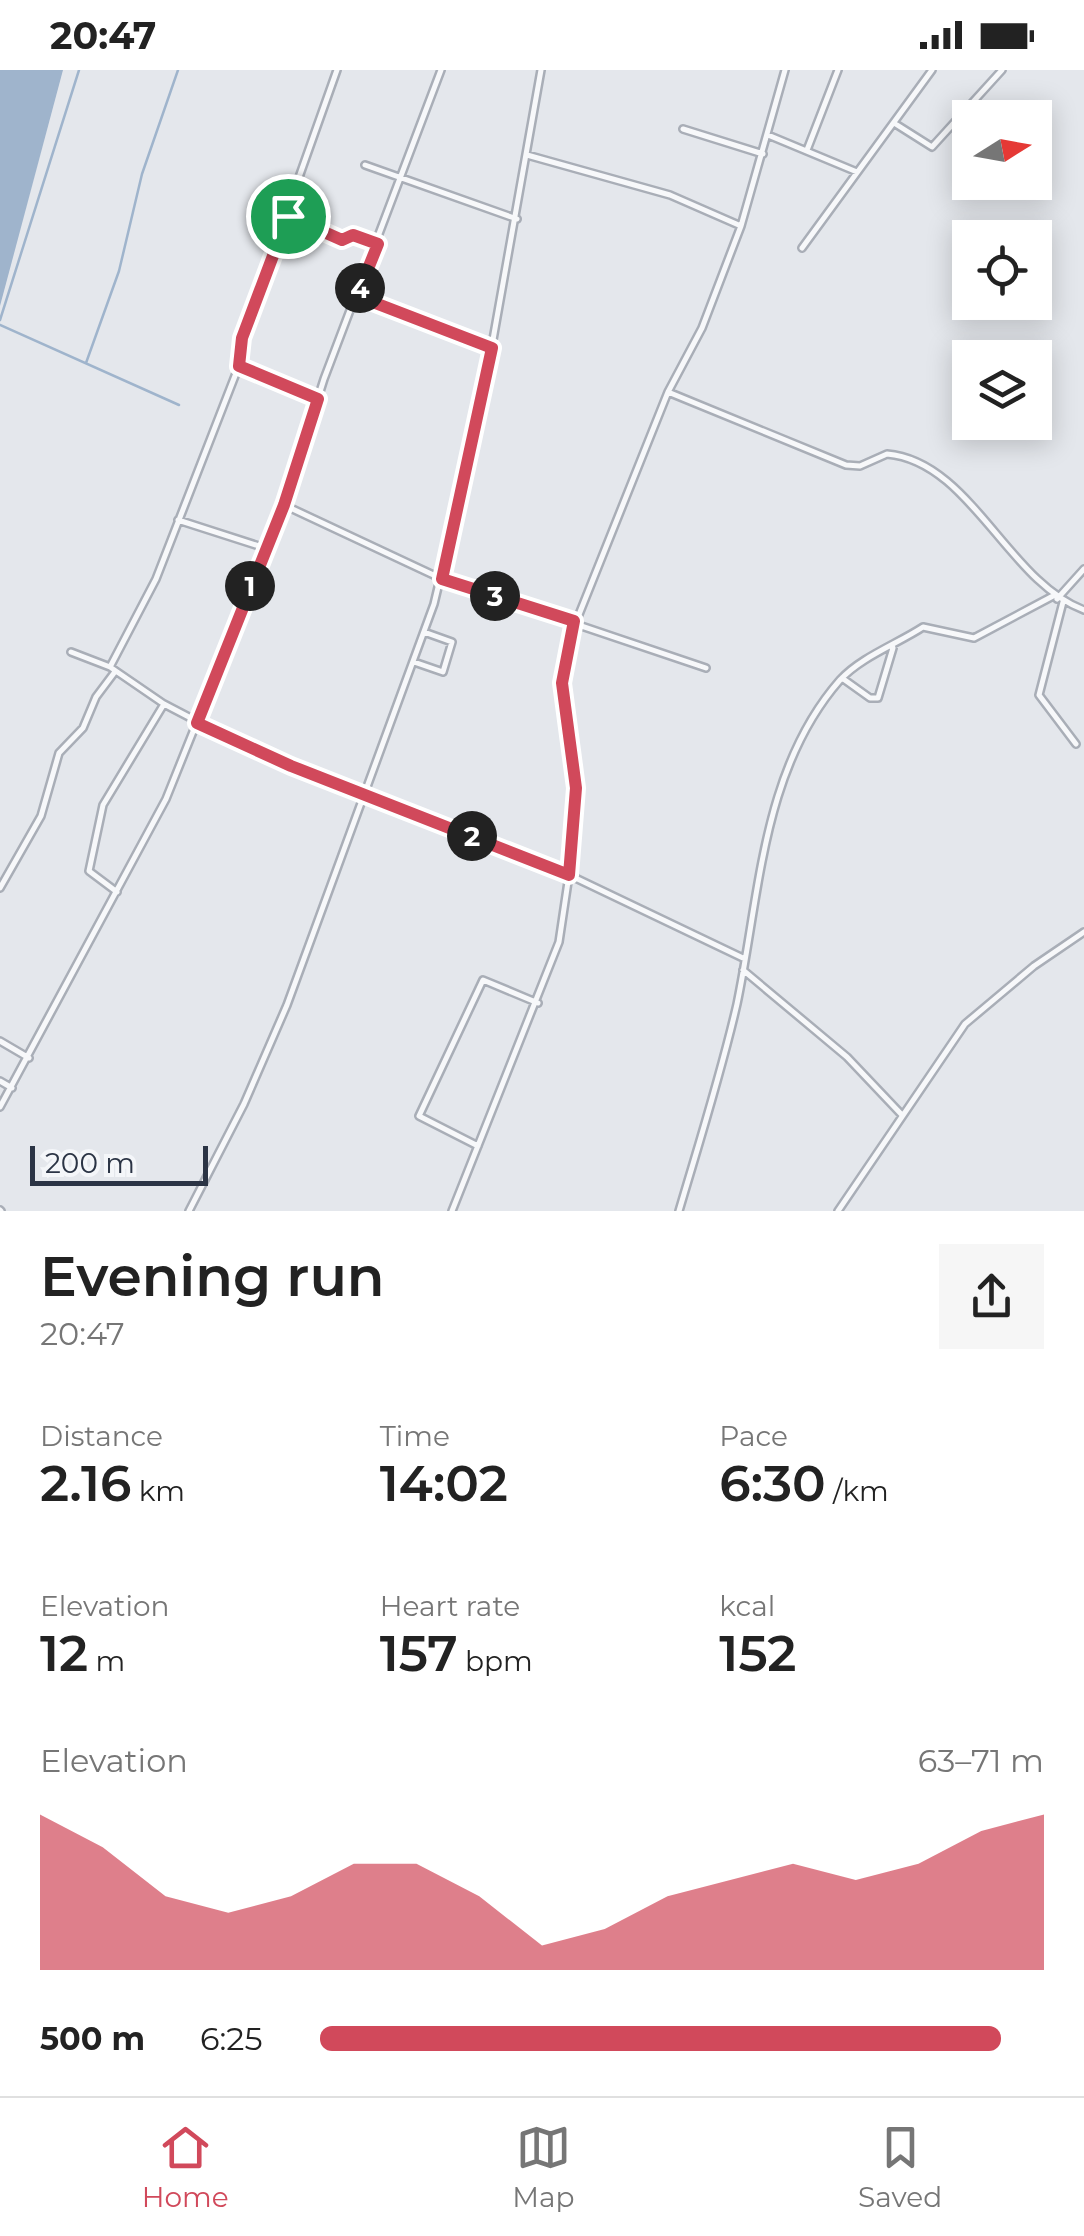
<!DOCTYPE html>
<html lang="en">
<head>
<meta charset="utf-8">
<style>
	:root { --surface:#fff; --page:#f6f6f6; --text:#222; --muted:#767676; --line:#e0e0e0; --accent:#d1495b }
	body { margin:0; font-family:Montserrat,sans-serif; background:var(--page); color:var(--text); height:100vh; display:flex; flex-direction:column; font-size:38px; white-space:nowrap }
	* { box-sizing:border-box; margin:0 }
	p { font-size:32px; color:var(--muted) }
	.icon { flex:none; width:55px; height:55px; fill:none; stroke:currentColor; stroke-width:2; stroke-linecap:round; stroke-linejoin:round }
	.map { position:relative; height:1141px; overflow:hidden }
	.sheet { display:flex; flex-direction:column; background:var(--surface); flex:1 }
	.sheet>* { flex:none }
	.needle { width:65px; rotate:79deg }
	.controls { position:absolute; left:952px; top:30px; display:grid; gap:20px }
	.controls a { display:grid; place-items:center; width:100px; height:100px; border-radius:0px; background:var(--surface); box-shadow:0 5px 25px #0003; font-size:50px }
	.scale { position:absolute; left:30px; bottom:25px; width:178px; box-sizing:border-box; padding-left:10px; border:5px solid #2b3445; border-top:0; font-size:28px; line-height:35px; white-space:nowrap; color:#2b3445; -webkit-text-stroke:8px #f4f6f9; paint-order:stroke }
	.pin { position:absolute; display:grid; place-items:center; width:85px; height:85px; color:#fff; margin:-42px; border:5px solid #fff; border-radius:50%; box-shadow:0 2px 10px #0007 }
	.km { position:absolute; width:50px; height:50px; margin:-25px; border-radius:50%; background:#222; color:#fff; font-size:28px; line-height:50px; text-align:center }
	.round { display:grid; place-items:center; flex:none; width:105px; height:105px; border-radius:0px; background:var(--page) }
	.headline { display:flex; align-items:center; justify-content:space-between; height:170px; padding:0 40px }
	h1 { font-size:55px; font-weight:600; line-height:75px }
	.figures { display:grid; grid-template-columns:repeat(3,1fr); gap:15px; height:170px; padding:10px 40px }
	.figures div { display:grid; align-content:center }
	.figures b { font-size:50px; font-weight:600 }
	.figures small { font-size:28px; font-weight:400 }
	.figures p { font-size:28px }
	.chart { height:280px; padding:20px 40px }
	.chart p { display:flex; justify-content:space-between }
	.chart svg { width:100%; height:180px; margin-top:10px; fill:var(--accent); opacity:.7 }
	ul { padding:0 40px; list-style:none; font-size:32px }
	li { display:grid; grid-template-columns:160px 120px 1fr; align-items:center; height:75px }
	li i { height:25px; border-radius:12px; background:var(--accent) }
	.status { display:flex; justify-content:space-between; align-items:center; height:70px; padding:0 50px; background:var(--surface); direction:ltr }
	.status svg { height:28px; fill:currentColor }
	.tabs { display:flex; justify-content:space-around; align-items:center; height:140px; border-top:2px solid var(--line); background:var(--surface); font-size:28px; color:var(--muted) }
	.tabs a { display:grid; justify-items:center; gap:5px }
	.tabs .current { color:var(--accent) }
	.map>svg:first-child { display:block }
</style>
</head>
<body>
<div class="status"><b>20:47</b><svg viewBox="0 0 49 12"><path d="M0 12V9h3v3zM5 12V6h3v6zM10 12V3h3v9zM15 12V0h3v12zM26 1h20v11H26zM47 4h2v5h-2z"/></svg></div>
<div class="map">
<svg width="1084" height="1141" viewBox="0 0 1084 1141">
	<rect width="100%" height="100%" fill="#e4e7ec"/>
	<!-- water -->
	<path fill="#9fb4cc" d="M0 0H63L0 236Z"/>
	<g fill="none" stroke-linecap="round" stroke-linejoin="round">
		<!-- stream -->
		<path stroke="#9fb4cc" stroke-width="2.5" d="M0 250 79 0
			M0 255 179 335
			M86 293 119 201 142 104 178 0"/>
		<!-- street casing -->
		<g stroke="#a9aeb7" stroke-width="10">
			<path id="street" d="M894 53 932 77 1002 0
				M683 59 763 84
				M768 65 857 102
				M807 80 838 0
				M527 85 670 125 741 156 702 258 668 322 846 395 860 396 887 384C970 391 1008 512 1084 540
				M365 95 517 149
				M288 146 342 170 353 165 377 173
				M741 156 785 0
				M802 178 932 0
				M357 226 492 278
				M239 296 318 329
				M284 435 442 509 706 598
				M178 450 265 478
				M1057 529 1084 499
				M1063 532 1039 625 1076 674
				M71 582 110 597 164 634 254 681 565 803 745 889
				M414 592 443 602 452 572 424 562
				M110 597 156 509 240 293 242 268 337 0
				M842 608 870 628H878L893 578
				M0 818 41 746 59 683 83 658 96 627 114 603
				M117 822 89 801 103 735 164 634
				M743 900 847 987 902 1045
				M0 971 29 988
				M0 1011 12 1018
				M0 1037 166 729 284 435 324 309 441 0
				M478 1076 419 1046 483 910 538 933
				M0 1140 1 1141
				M189 1141 244 1034 287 935 434 534 481 337 541 0
				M452 1141 559 872 572 785 575 717 563 630 568 572 668 322
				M679 1141C699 1073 721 1004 737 934 760 824 762 699 840 610 861 587 897 574 923 557L974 568 1053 526
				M838 1141 965 954 1034 896 1084 862"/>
		</g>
		<!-- street -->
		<use href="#street" stroke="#f7f8fa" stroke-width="5"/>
	</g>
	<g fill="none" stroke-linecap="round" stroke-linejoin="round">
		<!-- route casing -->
		<g stroke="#fff" stroke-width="20">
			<path id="route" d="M288 146 342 170 353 165 378 174 357 226 492 278 442 509 574 551 562 613 576 718 569 805 291 696 197 653 284 435 318 329 239 296 242 268Z"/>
		</g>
		<!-- route -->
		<use href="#route" stroke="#d1495b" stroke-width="12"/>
	</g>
</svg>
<div class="controls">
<a><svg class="needle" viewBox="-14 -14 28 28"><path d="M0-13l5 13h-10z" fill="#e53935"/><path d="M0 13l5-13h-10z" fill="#767676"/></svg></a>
<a><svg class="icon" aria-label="locate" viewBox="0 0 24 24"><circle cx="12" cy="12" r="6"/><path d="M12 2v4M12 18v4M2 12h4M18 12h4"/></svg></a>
<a><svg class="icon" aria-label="layers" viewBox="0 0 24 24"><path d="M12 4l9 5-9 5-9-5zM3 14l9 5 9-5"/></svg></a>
</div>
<div class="scale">200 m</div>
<div class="pin" style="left:288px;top:146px;background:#1e9e55"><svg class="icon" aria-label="arrive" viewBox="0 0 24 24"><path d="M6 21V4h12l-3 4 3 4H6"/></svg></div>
<b class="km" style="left:250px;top:516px">1</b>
<b class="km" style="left:472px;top:766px">2</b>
<b class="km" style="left:495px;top:526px">3</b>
<b class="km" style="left:360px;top:218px">4</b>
</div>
<section class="sheet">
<div class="headline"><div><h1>Evening run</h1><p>20:47</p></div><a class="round"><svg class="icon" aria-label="share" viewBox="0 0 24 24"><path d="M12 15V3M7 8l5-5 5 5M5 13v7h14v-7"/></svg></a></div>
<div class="figures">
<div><p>Distance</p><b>2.16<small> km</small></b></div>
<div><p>Time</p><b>14:02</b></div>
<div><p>Pace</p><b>6:30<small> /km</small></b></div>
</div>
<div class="figures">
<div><p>Elevation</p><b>12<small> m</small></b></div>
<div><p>Heart rate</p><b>157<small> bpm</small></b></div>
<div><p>kcal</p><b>152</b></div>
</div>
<div class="chart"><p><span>Elevation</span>63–71 m</p>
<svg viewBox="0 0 160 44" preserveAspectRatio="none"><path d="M0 44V6L10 14L20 26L30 30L40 26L50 18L60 18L70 26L80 38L90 34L100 26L110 22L120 18L130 22L140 18L150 10L160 6V44z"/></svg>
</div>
<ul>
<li><b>500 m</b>6:25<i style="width:94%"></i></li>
</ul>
</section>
<nav class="tabs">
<a class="current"><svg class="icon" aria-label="home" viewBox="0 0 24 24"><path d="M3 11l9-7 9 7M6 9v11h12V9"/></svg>Home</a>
<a><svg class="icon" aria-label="map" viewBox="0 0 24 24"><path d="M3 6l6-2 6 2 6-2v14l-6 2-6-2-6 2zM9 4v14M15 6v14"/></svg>Map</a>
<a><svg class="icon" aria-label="saved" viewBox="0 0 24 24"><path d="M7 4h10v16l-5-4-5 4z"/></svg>Saved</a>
</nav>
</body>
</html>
